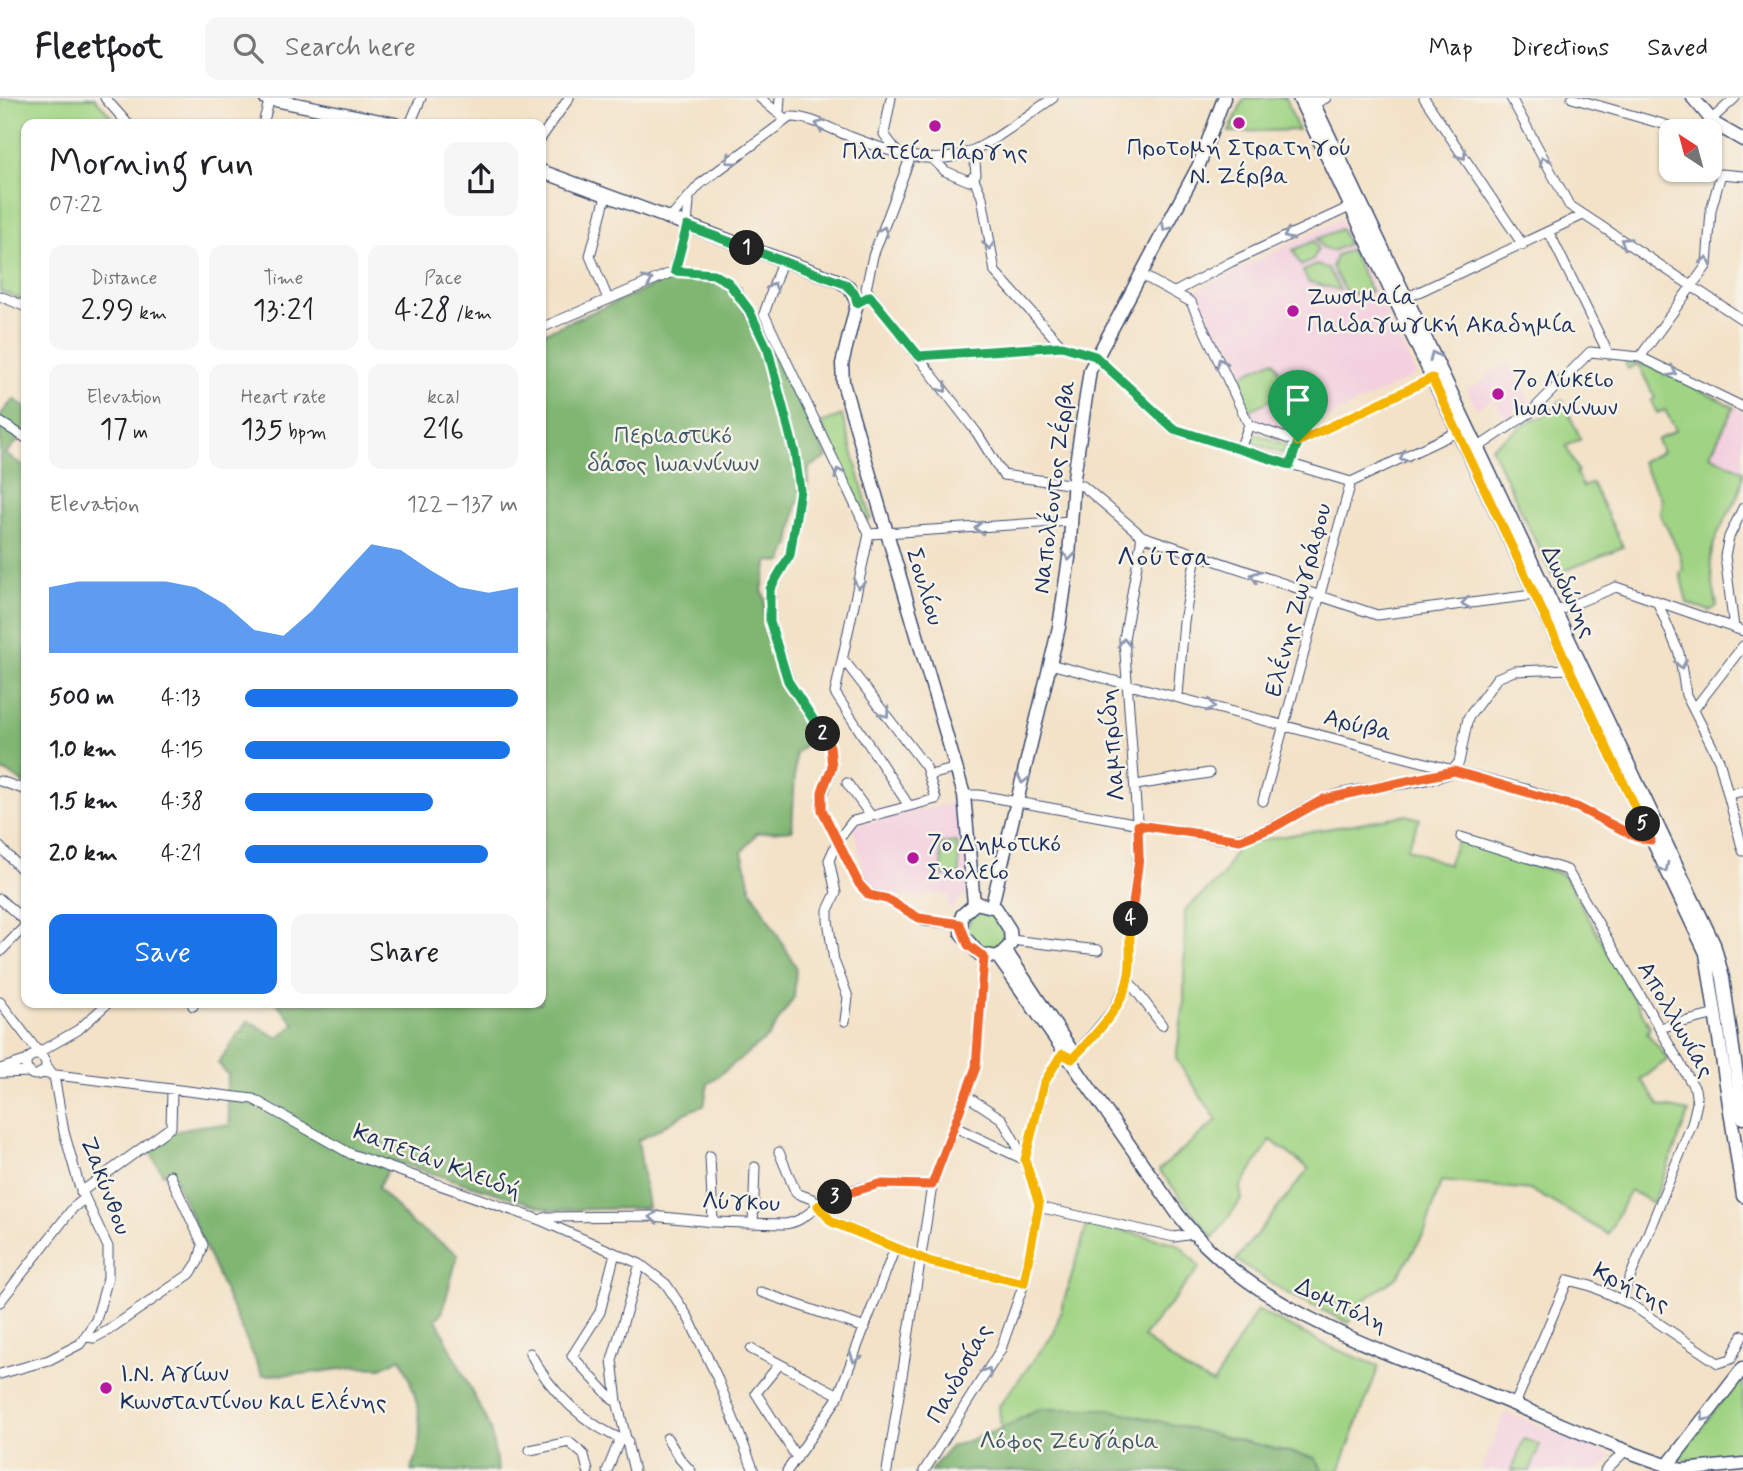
<!DOCTYPE html>
<html lang="en">
<head>
<meta charset="utf-8">
<style>
	:root { --surface:#fff; --page:#f6f6f6; --text:#202124; --muted:#757577; --line:#e0e0e0; --accent:#1a73e8 }
	body { margin:0; font-family:Mynerve,sans-serif; background:var(--page); color:var(--text); height:100vh; display:flex; flex-direction:column; font-size:26px; white-space:nowrap }
	* { box-sizing:border-box; margin:0 }
	p { font-size:23px; color:var(--muted) }
	.icon { flex:none; width:38px; height:38px; fill:none; stroke:currentColor; stroke-width:2; stroke-linecap:round; stroke-linejoin:round }
	.map { position:relative; flex:1; overflow:hidden }
	.side { position:absolute; left:21px; top:21px; width:525px; height:889px; display:flex; flex-direction:column; background:var(--surface); border-radius:14px; box-shadow:0 2px 5px #0004 }
	.side>* { flex:none }
	.needle { width:46px; rotate:324deg }
	.fabs { position:absolute; left:1659px; top:21px; display:grid; gap:14px }
	.fabs a { display:grid; place-items:center; width:63px; height:63px; border-radius:14px; background:var(--surface); box-shadow:0 2px 5px #0004; font-size:35px }
	.pin { position:absolute; display:grid; place-items:center; width:60px; height:60px; color:#fff; margin:-72px -30px; border-radius:50% 50% 50% 0; rotate:-45deg; box-shadow:0 0 7px #0007 }
	.pin .icon { rotate:45deg }
	.km { position:absolute; width:35px; height:35px; margin:-18px; border-radius:50%; background:#222; color:#fff; font-size:19px; line-height:35px; text-align:center }
	.round { display:grid; place-items:center; flex:none; width:74px; height:74px; border-radius:14px; background:var(--page) }
	.summary { display:flex; align-items:center; justify-content:space-between; height:119px; padding:0 28px }
	h1 { font-size:38px; font-weight:600; line-height:52px }
	.stats { display:grid; grid-template-columns:repeat(3,1fr); gap:10px; height:119px; padding:7px 28px }
	.stats div { display:grid; align-content:center; border-radius:14px; background:var(--page); text-align:center }
	.stats b { font-size:30px; font-weight:600 }
	.stats small { font-size:19px; font-weight:400 }
	.stats p { font-size:19px }
	.chart { height:196px; padding:14px 28px }
	.chart p { display:flex; justify-content:space-between }
	.chart svg { width:100%; height:126px; margin-top:7px; fill:var(--accent); opacity:.7 }
	.action { display:flex; gap:14px; margin-top:auto; padding:14px 28px }
	.action a { flex:1; height:80px; border-radius:14px; background:var(--accent); color:#fff; font-size:28px; font-weight:600; line-height:80px; text-align:center }
	.action a+a { background:var(--page); color:var(--text) }
	ul { padding:0 28px; list-style:none; font-size:23px }
	li { display:grid; grid-template-columns:112px 84px 1fr; align-items:center; height:52px }
	li i { height:18px; border-radius:9px; background:var(--accent) }
	header { display:flex; align-items:center; gap:42px; box-sizing:border-box; height:98px; padding:0 35px; background:var(--surface); border-bottom:2px solid var(--line) }
	header strong { font-size:33px }
	nav { display:flex; gap:38px; margin-inline-start:auto; font-size:24px }
	.search { width:490px; height:63px; background:var(--page); display:flex; align-items:center; gap:18px; box-sizing:border-box; padding:0 24px; border-radius:14px; color:var(--muted); font-size:26px }
	.map>svg:first-child { display:block }
</style>
</head>
<body>
<header>
<strong>Fleetfoot</strong>
<div class="search"><svg class="icon" aria-label="search" viewBox="0 0 24 24"><circle cx="10" cy="10" r="6"/><path d="M15 15l6 6"/></svg>Search here</div>
<nav><a>Map</a><a>Directions</a><a>Saved</a></nav>
</header>
<div class="map">
<svg width="1743" height="1373" viewBox="0 0 1743 1373">
	<rect width="100%" height="100%" fill="#f7f3e8"/>
	<filter id="ink" filterUnits="userSpaceOnUse"><feTurbulence type="fractalNoise" baseFrequency=".0143" numOctaves="2"/><feDisplacementMap in="SourceGraphic" scale="14" xChannelSelector="R" yChannelSelector="G"/><feConvolveMatrix kernelMatrix="1 2 1 2 8 2 1 2 1" color-interpolation-filters="sRGB"/></filter>
	<filter id="wash" filterUnits="userSpaceOnUse"><feTurbulence type="fractalNoise" baseFrequency=".00686" numOctaves="4" result="noise"/><feDisplacementMap in="SourceGraphic" scale="28" xChannelSelector="R" yChannelSelector="G"/><feGaussianBlur stdDeviation="1.57" result="paint"/><feColorMatrix in="noise" values="0 0 0 0 0 0 0 0 0 0 0 0 0 0 0 0 0 1.4 0 .05"/><feComposite in="paint" operator="in"/></filter>
	<g filter="url(#wash)">
		<rect width="100%" height="100%" fill="#f3e2c8"/>
		<!-- built -->
		<path fill="#f3cfdf" d="M1341 121 1416 277 1292 337 1254 325 1191 195Z
			M1509 265 1532 306 1508 326 1493 301 1476 311 1467 291 1486 281 1485 277Z
			M1734 309 1743 314V373L1710 357Z
			M961 703 970 798H962L952 811 948 809V797L931 796 920 801 906 796 897 803 868 792 853 727Z
			M1505 1314 1613 1358 1599 1373H1481Z"/>
		<!-- green -->
		<path fill="#a0d484" stroke="#5e8271" stroke-width="2" d="M0 0H95L118 26H26V203L0 193Z
			M1244 0H1286L1298 32 1229 34Z
			M1341 131 1348 146 1333 153 1322 149 1317 141Z
			M1314 143 1318 151 1313 162 1301 168 1293 152Z
			M1350 151 1371 193 1361 198 1345 193 1332 169 1336 158Z
			M1316 167 1328 170 1340 192 1308 184 1303 173Z
			M1274 262 1289 293 1248 313 1233 281Z
			M1624 262 1656 270 1734 309 1710 357 1743 373C1743 405 1714 428 1711 459 1709 474 1715 493 1717 508L1710 513 1687 505 1680 475 1683 473 1680 456 1660 416 1662 402 1641 364 1662 354 1657 342 1676 332 1665 312 1657 315 1651 303 1655 300 1638 266 1628 271Z
			M1562 302 1581 341 1566 348 1578 373 1576 375 1583 389 1592 385 1623 449 1552 478 1491 349 1535 320 1539 321Z
			M842 317 871 420 867 423 821 325Z
			M1253 335 1287 347 1284 356 1250 344Z
			M1406 717 1420 721 1407 750 1448 767 1458 741 1561 776 1566 780 1650 929 1647 935 1668 961 1641 982 1660 1008 1689 1014 1653 1105 1630 1092 1608 1136 1531 1092 1441 1083 1425 1134 1397 1179 1363 1203 1349 1225 1288 1196 1236 1162 1309 1071 1271 1042 1240 1090 1242 1101 1213 1140 1159 1072 1217 1022 1176 961 1184 905 1185 812 1223 778 1238 746Z
			M957 744 960 776 943 778 940 746Z
			M985 811C998 818 1006 832 1003 846 988 865 972 845 966 830L975 813Z
			M1088 1124 1178 1146 1200 1169 1143 1239 1184 1271 1213 1286 1257 1212 1335 1251 1379 1268 1339 1373H1323L1315 1360 1039 1311 1001 1331 999 1308 1054 1235Z
			M1743 1276V1358L1710 1362 1677 1361Z
			M1524 1341 1540 1347 1530 1373H1512Z"/>
		<!-- forest -->
		<path fill="#80b672" stroke="#4e7268" stroke-width="2" d="M677 178C687 177 706 178 716 182 736 191 757 236 765 255L776 252 827 359 809 370 806 401 797 405 790 446 782 464 768 463 762 492 765 501 764 529 783 588 813 639 796 655 792 732 757 735 742 754 751 791 796 869 794 899 768 939 708 986 704 1008C681 1013 662 1033 638 1042L648 1110 551 1112 392 1063 378 1090 411 1125 458 1156 442 1215 436 1221 490 1330 498 1373H411C429 1334 417 1297 401 1260L381 1270 356 1269 303 1276 262 1277 172 1075 163 1076 147 1049C173 1031 199 1024 230 1028L226 996 228 977 218 965 248 923 278 940 295 926 277 905H541V236Z
			M14 301 26 310V335L5 356 26 369V687L7 674H0V317Z
			M1039 1311H1107L1315 1360 1323 1373H930L950 1349 1001 1331Z"/>
	</g>
	<g filter="url(#ink)">
		<g fill="none" stroke-linecap="round" stroke-linejoin="round">
			<!-- minor casing -->
			<g stroke="#3b4a6e" stroke-width="11">
				<path id="minor" d="M105 0 128 26
					M760 0 785 21
					M891 0 884 36 898 55
					M1424 0 1523 147
					M1511 0 1569 107 1743 222
					M1572 0 1687 33
					M1314 6 1326 0
					M779 14 780 0
					M263 26 270 0
					M410 26 421 0
					M1699 33 1735 0
					M541 40 569 0
					M910 60 873 158 866 191 977 335 1003 377 1083 388 1142 438 1377 517 1533 497
					M934 62 945 73 969 83 976 76 974 53
					M974 81 982 99 995 174 1062 248
					M606 98 590 158 608 201
					M669 122 700 86 790 19C809 18 833 32 851 39 957 80 966 60 1053 0
					M1549 134 1608 255
					M782 163 764 216 869 436
					M675 173 718 178 737 193 765 244 780 295 797 367 800 392 790 457 770 491V524L791 589 830 648 832 669 821 702 824 716 854 776 867 795 887 801 925 823 960 826
					M1140 176 1191 204 1249 327
					M1175 194 1231 164 1350 109
					M0 198 26 209
					M1406 200 1583 117
					M541 230 675 173 687 128 689 103
					M919 258 1062 248 1095 258 1174 331 1351 384
					M1640 259 1707 167 1711 112 1721 76 1743 78
					M0 324 26 340
					M1477 350 1531 314 1590 254 1640 259 1743 309
					M1240 351 1249 327 1298 344 1432 280
					M1290 367 1298 344
					M1657 503 1679 555 1686 597 1719 662 1743 753
					M1552 515 1616 489 1743 533
					M1734 530 1725 458 1729 439 1743 410
					M843 561 926 669 936 701 853 723 838 742 829 762 836 795 828 812V822L834 863 848 899 845 923
					M1050 566 1525 691 1577 709 1632 737 1651 742
					M1178 598 1184 523 1196 458
					M1695 610 1743 548
					M930 677 957 670
					M0 683 26 692
					M847 685 871 718
					M1136 687 1209 675
					M1729 696 1743 693
					M964 697H979L1217 740C1259 746 1287 717 1322 702 1358 686 1413 690 1451 675L1459 664 1468 620 1497 580 1514 573 1569 571
					M1263 703 1351 384 1457 334
					M909 708 835 595 869 436 1071 423
					M1461 739 1567 772 1695 991 1697 1005 1692 1026 1621 1202
					M0 749 26 776
					M0 801 26 824
					M1011 842 1098 852
					M0 854 26 827
					M1128 882 1162 927
					M0 904 39 955
					M193 908 194 905
					M1659 930 1716 916
					M34 957 78 932 108 905
					M26 967a10 10 0 1 1 20 0a10 10 0 1 1-20 0Z
					M1072 961 1113 912 1125 889 1130 872V828L1139 749 1124 541 1142 438
					M0 971 28 962
					M0 975 30 974
					M40 975 253 1001 351 1056 540 1122 640 1166 666 1186 688 1219 716 1277 754 1373
					M967 998 1002 1021 1025 1062
					M955 1029 1025 1062
					M779 1054 796 1095 812 1101 832 1123 931 1164 1024 1185
					M710 1058 713 1124
					M81 1094 171 1029 172 993
					M1038 1109 1174 1139 1193 1136
					M540 1122 547 1119 652 1118 713 1124 785 1126C804 1124 812 1110 828 1102 861 1085 896 1083 932 1088
					M753 1126 755 1069
					M615 1155 600 1214 572 1258 613 1302 617 1303
					M761 1194 865 1230
					M0 1204 73 1110 84 1101
					M86 1239 94 1240 107 1233 190 1176 198 1164 203 1147 170 1077
					M751 1251 839 1297
					M530 1255C551 1295 585 1327 628 1344
					M779 1267 756 1295 797 1360
					M0 1276 49 1262 80 1246 96 1222 108 1180V1149L79 1087 64 1034 54 978 46 967
					M1515 1306 1568 1182 1591 1188 1630 1206 1718 1265 1731 1261 1743 1237
					M667 1340 680 1361 691 1373
					M530 1352 569 1344 584 1357 588 1373
					M607 1373 620 1341
					M634 1373 617 1303 612 1262 640 1166
					M787 1373 837 1301 895 1150
					M887 1373 932 1088 976 969 984 859
					M924 1373 1001 1251 1024 1185 1039 1106 1025 1062 1044 985 1063 956
					M1605 1373 1626 1352"/>
			</g>
			<!-- major casing -->
			<g stroke="#3b4a6e" stroke-width="15">
				<path id="major" d="M265 0 395 26
					M1299 0 1706 855 1743 1098
					M1311 0 1714 846 1723 880 1743 1020
					M1693 0 1715 26 1743 42
					M541 73 839 183 849 189 857 205 842 266 843 285 964 697 974 806
					M976 805 996 810 1010 832 1011 846 998 859 979 856 961 835 962 817Z
					M992 807 1059 529 1069 460 1074 379 1090 272 1199 67 1224 0
					M1006 853 1070 950 1072 961
					M998 859 1177 1115C1251 1214 1382 1251 1491 1297 1555 1323 1619 1353 1685 1373
					M1667 1368 1743 1270
					M1683 1372 1743 1366"/>
			</g>
			<!-- minor -->
			<use href="#minor" stroke="#fff" stroke-width="9"/>
			<!-- major -->
			<use href="#major" stroke="#fff" stroke-width="12"/>
		</g>
		<!-- one-way arrows -->
		<defs><path id="oneway-chevron" d="M-2-3.5L2.5 0L-2 3.5" fill="none" stroke-width="1.6" stroke-linecap="round" stroke-linejoin="round" transform="scale(1.75)"/></defs>
		<g stroke="#8d97ae">
			<use href="#oneway-chevron" transform="translate(820 27) rotate(-159)"/>
			<use href="#oneway-chevron" transform="translate(1462 57) rotate(56)"/>
			<use href="#oneway-chevron" transform="translate(730 62) rotate(143)"/>
			<use href="#oneway-chevron" transform="translate(1544 63) rotate(-118)"/>
			<use href="#oneway-chevron" transform="translate(1166 129) rotate(119)"/>
			<use href="#oneway-chevron" transform="translate(883 133) rotate(-69)"/>
			<use href="#oneway-chevron" transform="translate(1288 137) rotate(155)"/>
			<use href="#oneway-chevron" transform="translate(1625 144) rotate(-148)"/>
			<use href="#oneway-chevron" transform="translate(989 147) rotate(82)"/>
			<use href="#oneway-chevron" transform="translate(1706 163) rotate(-75)"/>
			<use href="#oneway-chevron" transform="translate(648 183) rotate(-24)"/>
			<use href="#oneway-chevron" transform="translate(773 189) rotate(-71)"/>
			<use href="#oneway-chevron" transform="translate(1434 258) rotate(-115)"/>
			<use href="#oneway-chevron" transform="translate(1221 265) rotate(-115)"/>
			<use href="#oneway-chevron" transform="translate(1672 274) rotate(26)"/>
			<use href="#oneway-chevron" transform="translate(943 290) rotate(53)"/>
			<use href="#oneway-chevron" transform="translate(1404 359) rotate(155)"/>
			<use href="#oneway-chevron" transform="translate(839 375) rotate(-114)"/>
			<use href="#oneway-chevron" transform="translate(979 430) rotate(176)"/>
			<use href="#oneway-chevron" transform="translate(1069 458) rotate(96)"/>
			<use href="#oneway-chevron" transform="translate(1255 478) rotate(-161)"/>
			<use href="#oneway-chevron" transform="translate(859 486) rotate(102)"/>
			<use href="#oneway-chevron" transform="translate(1466 505) rotate(172)"/>
			<use href="#oneway-chevron" transform="translate(1124 545) rotate(-92)"/>
			<use href="#oneway-chevron" transform="translate(1681 566) rotate(81)"/>
			<use href="#oneway-chevron" transform="translate(1211 608) rotate(16)"/>
			<use href="#oneway-chevron" transform="translate(885 615) rotate(53)"/>
			<use href="#oneway-chevron" transform="translate(1023 681) rotate(104)"/>
			<use href="#oneway-chevron" transform="translate(1664 770) rotate(64)"/>
			<use href="#oneway-chevron" transform="translate(654 1119) rotate(-176)"/>
			<use href="#oneway-chevron" transform="translate(855 1260) rotate(110)"/>
			<use href="#oneway-chevron" transform="translate(987 1274) rotate(-58)"/>
			<use href="#oneway-chevron" transform="translate(1705 1319) rotate(128)"/>
		</g>
	</g>
	<g fill="none" stroke-linecap="round" stroke-linejoin="round" filter="url(#ink)">
		<!-- split-1 casing -->
		<g stroke="#fff" stroke-width="14">
			<path id="split-1" d="M747 150 845 186 855 196 857 205 870 198 919 258 1062 248 1095 258 1174 331 1290 367 1298 344"/>
		</g>
		<!-- split-2 casing -->
		<g stroke="#fff" stroke-width="14">
			<path id="split-2" d="M747 150 687 128 675 173 713 176 728 184 749 212 768 252 795 356 800 392 790 457 770 491V524L788 583 823 636"/>
		</g>
		<!-- split-3 casing -->
		<g stroke="#fff" stroke-width="14">
			<path id="split-3" d="M823 636 830 648 832 669 822 694V712L859 786 869 797 887 801 919 820 960 826 968 847 984 859 976 969 932 1087 879 1086 835 1099"/>
		</g>
		<!-- split-4 casing -->
		<g stroke="#fff" stroke-width="14">
			<path id="split-4" d="M835 1099 818 1108 832 1124 931 1164 1024 1185 1039 1106 1025 1062 1044 985 1059 960 1063 956 1072 961C1094 938 1124 909 1129 876 1132 858 1128 839 1131 821"/>
		</g>
		<!-- split-5 casing -->
		<g stroke="#fff" stroke-width="14">
			<path id="split-5" d="M1131 821 1139 760 1138 727 1240 742 1274 729 1324 701 1454 673 1577 709 1636 739 1651 742 1643 726"/>
		</g>
		<!-- split-6 casing -->
		<g stroke="#fff" stroke-width="14">
			<path id="split-6" d="M1298 344 1432 280 1643 726"/>
		</g>
		<!-- split-1 -->
		<use href="#split-1" stroke="#22a559" stroke-width="9"/>
		<!-- split-2 -->
		<use href="#split-2" stroke="#22a559" stroke-width="9"/>
		<!-- split-3 -->
		<use href="#split-3" stroke="#f0652b" stroke-width="9"/>
		<!-- split-4 -->
		<use href="#split-4" stroke="#f5b400" stroke-width="9"/>
		<!-- split-5 -->
		<use href="#split-5" stroke="#f0652b" stroke-width="9"/>
		<!-- split-6 -->
		<use href="#split-6" stroke="#f5b400" stroke-width="9"/>
	</g>
	<!-- markers -->
	<g fill="#b5179e" stroke="#f7f3e8" stroke-width="2.5">
		<circle cx="1239" cy="25" r="7"/>
		<circle cx="935" cy="28" r="7"/>
		<circle cx="1293" cy="213" r="7"/>
		<circle cx="1498" cy="296" r="7"/>
		<circle cx="913" cy="760" r="7"/>
		<circle cx="106" cy="1290" r="7"/>
	</g>
	<g text-anchor="middle" dominant-baseline="central" stroke-width="5" stroke-linejoin="round" paint-order="stroke">
		<!-- poi labels -->
		<g font-size="24" fill="#1b2f5e" stroke="#f7f3e8" text-anchor="start">
			<text x="1239" y="50" text-anchor="middle">Προτομή Στρατηγού<tspan x="1239" dy="28">Ν. Ζέρβα</tspan></text>
			<text x="935" y="54" text-anchor="middle">Πλατεία Πάργης</text>
			<text x="1307" y="199">Ζωσιμαία<tspan x="1307" dy="28">Παιδαγωγική Ακαδημία</tspan></text>
			<text x="1512" y="282">7ο Λύκειο<tspan x="1512" dy="28">Ιωαννίνων</tspan></text>
			<text x="927" y="746">7ο Δημοτικό<tspan x="927" dy="28">Σχολείο</tspan></text>
			<text x="120" y="1276">Ι.Ν. Αγίων<tspan x="120" dy="28">Κωνσταντίνου και Ελένης</tspan></text>
		</g>
		<!-- park labels -->
		<g font-size="24" fill="#3c5868" stroke="#f7f3e8">
			<text x="673" y="338">Περιαστικό<tspan x="673" dy="28">δάσος Ιωαννίνων</tspan></text>
			<text x="1069" y="1343">Λόφος Ζευγάρια</text>
		</g>
		<!-- street labels -->
		<g font-size="24" fill="#1b2f5e" stroke="#f7f3e8">
			<text transform="translate(1055 389) rotate(-83)">Ναπολέοντος Ζέρβα</text>
			<text transform="translate(924 489) rotate(73)">Σουλίου</text>
			<text transform="translate(1568 494) rotate(65)">Δωδώνης</text>
			<text transform="translate(1299 502) rotate(-75)">Ελένης Ζωγράφου</text>
			<text transform="translate(1358 628) rotate(15)">Αρύβα</text>
			<text transform="translate(1113 647) rotate(-95)">Λαμπρίδη</text>
			<text transform="translate(1675 922) rotate(60)">Απολλωνίας</text>
			<text transform="translate(437 1064) rotate(20)">Καπετάν Κλειδή</text>
			<text transform="translate(105 1088) rotate(69)">Ζακύνθου</text>
			<text transform="translate(741 1105) rotate(2)">Λύγκου</text>
			<text transform="translate(1631 1190) rotate(27)">Κρήτης</text>
			<text transform="translate(1341 1208) rotate(25)">Δομπόλη</text>
			<text transform="translate(960 1276) rotate(-61)">Πανδοσίας</text>
		</g>
		<!-- neighbourhood labels -->
		<g font-size="26" letter-spacing="2" fill="#1b2f5e" stroke="#f7f3e8">
			<text x="1165" y="460">Λούτσα</text>
		</g>
	</g>
</svg>
<div class="fabs">
<a><svg class="needle" viewBox="-14 -14 28 28"><path d="M0-13l5 13h-10z" fill="#e53935"/><path d="M0 13l5-13h-10z" fill="#757577"/></svg></a>
</div>
<div class="pin" style="left:1298px;top:344px;background:#1e9e55"><svg class="icon" aria-label="arrive" viewBox="0 0 24 24"><path d="M6 21V4h12l-3 4 3 4H6"/></svg></div>
<b class="km" style="left:747px;top:150px">1</b>
<b class="km" style="left:823px;top:636px">2</b>
<b class="km" style="left:835px;top:1099px">3</b>
<b class="km" style="left:1131px;top:821px">4</b>
<b class="km" style="left:1643px;top:726px">5</b>
<section class="side">
<div class="summary"><div><h1>Morning run</h1><p>07:22</p></div><a class="round"><svg class="icon" aria-label="share" viewBox="0 0 24 24"><path d="M12 15V3M7 8l5-5 5 5M5 13v7h14v-7"/></svg></a></div>
<div class="stats">
<div><p>Distance</p><b>2.99<small> km</small></b></div>
<div><p>Time</p><b>13:21</b></div>
<div><p>Pace</p><b>4:28<small> /km</small></b></div>
</div>
<div class="stats">
<div><p>Elevation</p><b>17<small> m</small></b></div>
<div><p>Heart rate</p><b>135<small> bpm</small></b></div>
<div><p>kcal</p><b>216</b></div>
</div>
<div class="chart"><p><span>Elevation</span>122–137 m</p>
<svg viewBox="0 0 160 44" preserveAspectRatio="none"><path d="M0 44V21L10 19L20 19L30 19L40 19L50 21L60 27L70 36L80 38L90 29L100 17L110 6L120 8L130 15L140 21L150 23L160 21V44z"/></svg>
</div>
<ul>
<li><b>500 m</b>4:13<i style="width:100%"></i></li>
<li><b>1.0 km</b>4:15<i style="width:97%"></i></li>
<li><b>1.5 km</b>4:38<i style="width:69%"></i></li>
<li><b>2.0 km</b>4:21<i style="width:89%"></i></li>
</ul>
<div class="action"><a>Save</a><a>Share</a></div>
</section>
</div>
</body>
</html>
